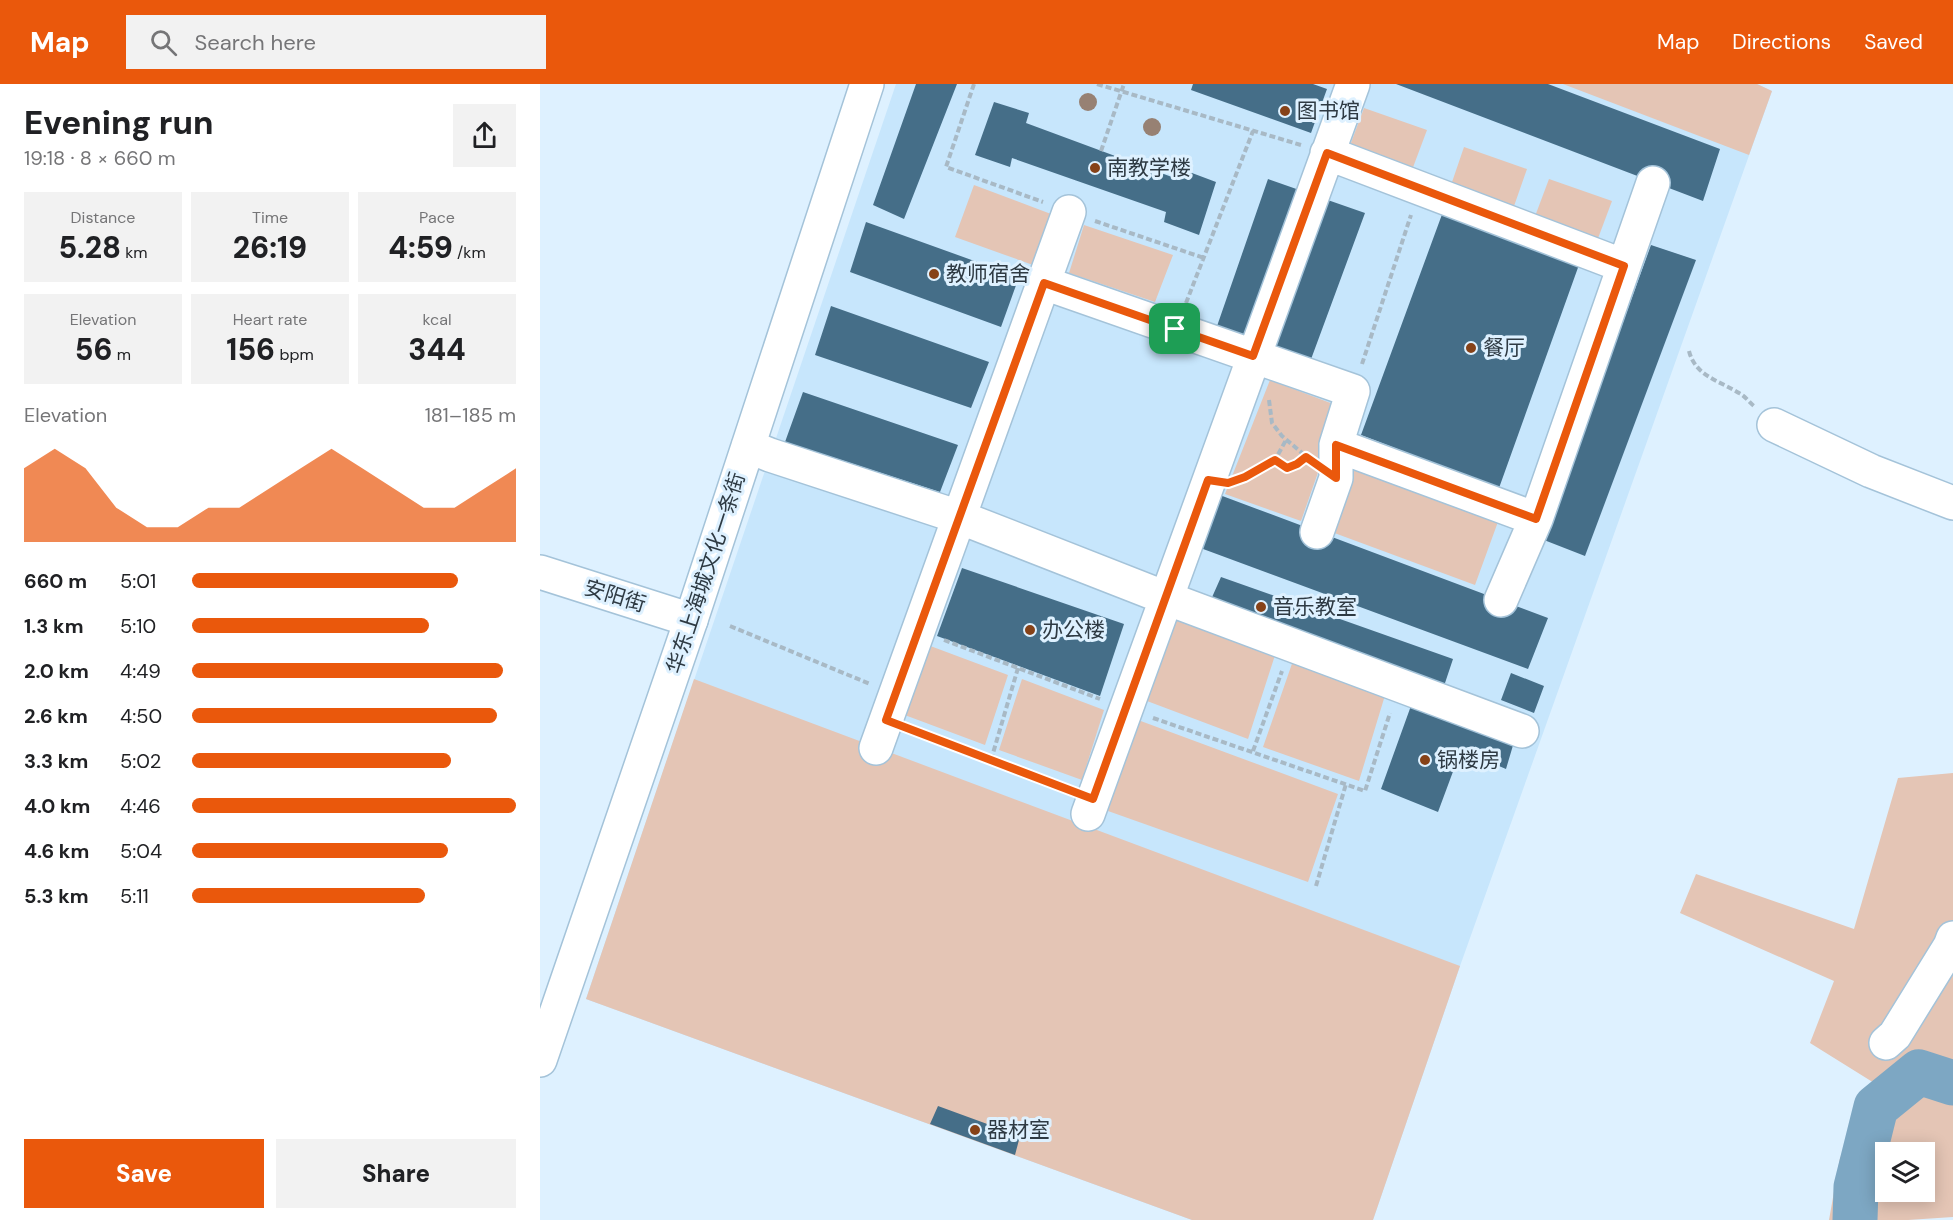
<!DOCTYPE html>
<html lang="en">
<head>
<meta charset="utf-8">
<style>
	:root { --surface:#fff; --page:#f2f2f2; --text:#202124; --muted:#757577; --accent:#ea580c }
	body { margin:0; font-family:"DM Sans","Noto Sans SC",sans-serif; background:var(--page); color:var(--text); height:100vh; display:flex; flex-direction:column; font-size:22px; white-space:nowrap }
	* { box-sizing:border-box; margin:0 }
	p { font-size:20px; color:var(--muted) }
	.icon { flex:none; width:33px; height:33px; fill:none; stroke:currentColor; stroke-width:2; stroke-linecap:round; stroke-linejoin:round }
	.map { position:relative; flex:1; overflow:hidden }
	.sheet { display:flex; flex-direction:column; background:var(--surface); width:540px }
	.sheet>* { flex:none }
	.fabs { position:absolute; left:1335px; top:1058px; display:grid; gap:12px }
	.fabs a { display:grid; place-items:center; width:60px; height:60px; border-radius:0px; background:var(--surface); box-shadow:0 3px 15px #0003; font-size:30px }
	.pin { position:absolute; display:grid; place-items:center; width:51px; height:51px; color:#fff; margin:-26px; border-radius:12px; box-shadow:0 3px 9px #0006 }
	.round { display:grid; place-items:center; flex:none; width:63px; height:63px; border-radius:0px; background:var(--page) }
	.summary { display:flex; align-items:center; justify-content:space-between; height:102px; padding:0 24px }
	h1 { font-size:33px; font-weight:800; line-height:45px }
	.metrics { display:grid; grid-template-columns:repeat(3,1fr); gap:9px; height:102px; padding:6px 24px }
	.metrics div { display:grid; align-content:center; border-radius:0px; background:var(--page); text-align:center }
	.metrics b { font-size:30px; font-weight:800 }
	.metrics small { font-size:16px; font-weight:400 }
	.metrics p { font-size:16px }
	.chart { height:168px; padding:12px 24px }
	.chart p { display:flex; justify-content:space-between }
	.chart svg { width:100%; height:108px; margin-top:6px; fill:var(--accent); opacity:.7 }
	.cta { display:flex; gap:12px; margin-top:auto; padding:12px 24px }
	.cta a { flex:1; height:69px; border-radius:0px; background:var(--accent); color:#fff; font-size:24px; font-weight:800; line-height:69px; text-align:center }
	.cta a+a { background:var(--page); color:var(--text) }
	ul { padding:0 24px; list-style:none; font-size:20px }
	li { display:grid; grid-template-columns:96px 72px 1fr; align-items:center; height:45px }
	li i { height:15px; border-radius:8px; background:var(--accent) }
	header { display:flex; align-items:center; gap:36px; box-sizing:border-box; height:84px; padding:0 30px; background:var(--accent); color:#fff }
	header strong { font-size:28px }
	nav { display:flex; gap:33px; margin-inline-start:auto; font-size:21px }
	.search { width:420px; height:54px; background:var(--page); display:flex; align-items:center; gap:15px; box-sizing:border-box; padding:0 21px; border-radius:0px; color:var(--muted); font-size:22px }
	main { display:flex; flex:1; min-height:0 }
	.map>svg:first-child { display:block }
</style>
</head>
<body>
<header>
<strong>Map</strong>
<div class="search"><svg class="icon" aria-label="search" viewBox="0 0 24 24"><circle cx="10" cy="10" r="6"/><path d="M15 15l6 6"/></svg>Search here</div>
<nav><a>Map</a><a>Directions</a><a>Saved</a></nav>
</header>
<main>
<section class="sheet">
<div class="summary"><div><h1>Evening run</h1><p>19:18 · 8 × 660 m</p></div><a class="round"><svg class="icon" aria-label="share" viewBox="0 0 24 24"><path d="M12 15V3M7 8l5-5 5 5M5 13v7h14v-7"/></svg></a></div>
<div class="metrics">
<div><p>Distance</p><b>5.28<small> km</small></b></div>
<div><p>Time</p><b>26:19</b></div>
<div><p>Pace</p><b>4:59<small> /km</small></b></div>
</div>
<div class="metrics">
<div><p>Elevation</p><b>56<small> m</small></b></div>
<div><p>Heart rate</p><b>156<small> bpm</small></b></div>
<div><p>kcal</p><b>344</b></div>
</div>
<div class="chart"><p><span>Elevation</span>181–185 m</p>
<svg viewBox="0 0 160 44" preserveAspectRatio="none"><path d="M0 44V14L10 6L20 14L30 30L40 38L50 38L60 30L70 30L80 22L90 14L100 6L110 14L120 22L130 30L140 30L150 22L160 14V44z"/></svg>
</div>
<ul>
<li><b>660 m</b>5:01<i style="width:82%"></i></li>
<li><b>1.3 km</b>5:10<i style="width:73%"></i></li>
<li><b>2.0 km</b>4:49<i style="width:96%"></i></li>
<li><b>2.6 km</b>4:50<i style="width:94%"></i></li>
<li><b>3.3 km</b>5:02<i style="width:80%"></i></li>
<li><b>4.0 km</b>4:46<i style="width:100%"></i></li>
<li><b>4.6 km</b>5:04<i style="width:79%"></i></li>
<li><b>5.3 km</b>5:11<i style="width:72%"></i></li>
</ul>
<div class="cta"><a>Save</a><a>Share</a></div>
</section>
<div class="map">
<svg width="1413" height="1136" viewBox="0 0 1413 1136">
	<rect width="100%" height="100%" fill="#def1ff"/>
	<!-- built -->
	<path fill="#c7e6fc" d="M356 0H1217L1232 7 920 882 833 1136H652L46 915Z"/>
	<!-- green -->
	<path fill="#e4c5b5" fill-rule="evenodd" d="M1023 0H1217L1232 7 1209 71Z
		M824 24 887 46 872 86 809 64Z
		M924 63 987 85 973 125 910 104Z
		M1009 95 1072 117 1057 157 994 135Z
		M434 101 511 130 493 181 415 153Z
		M544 141 633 171 615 218 529 189Z
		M730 296 801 323 761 437 685 410Z
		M811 382 959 435 935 501 789 447Z
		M638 530 737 565 708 655 607 617Z
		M385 560 468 591 445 661 362 630Z
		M755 571 846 608 819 697 723 663Z
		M154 595 920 882 833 1136H652L46 915Z
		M482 595 564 626 542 696 459 666Z
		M598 636 798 710 768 798 568 727Z
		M1413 689V1133L1368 1136H1289L1300 1074 1339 1002 1270 959 1294 897 1140 829 1156 790 1314 845 1358 694ZM1346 1068H1384V1107H1346Z"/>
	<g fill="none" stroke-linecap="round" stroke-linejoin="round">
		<!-- river -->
		<path stroke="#7da7c3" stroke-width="45" d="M1315 1136 1316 1103 1336 1023 1379 988 1413 999"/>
	</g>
	<!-- building -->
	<path fill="#456e88" d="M376 0H417L364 135 333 121Z
		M653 0H773L787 5 771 49 651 6Z
		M856 0H1008L1180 65 1163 117Z
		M454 18 489 29 486 39 640 96 644 86 676 98 659 151 624 138 626 128 472 74 470 83 435 71Z
		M728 95 765 108 708 259 676 245Z
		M782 114 825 129 770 278 728 263Z
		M904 125 1040 178 959 404 821 351Z
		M326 138 479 193 461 243 310 188Z
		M1111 161 1156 176 1045 472 1004 456Z
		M291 222 449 278 431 324 275 271Z
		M263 308 418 361 400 408 245 358Z
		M677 410 1008 534 988 585 655 462Z
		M422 484 584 540 560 612 397 552Z
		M681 493 913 575 904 602 669 520Z
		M971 589 1004 602 994 629 961 616Z
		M872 619 974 658 966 685 921 666 898 728 841 705Z
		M398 1022 480 1052 475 1071 390 1040Z"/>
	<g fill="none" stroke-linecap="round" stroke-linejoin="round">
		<!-- minor casing -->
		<g stroke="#a4c3d9" stroke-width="36">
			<path id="minor" d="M787 69 1084 182
				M504 199 813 307 796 361 996 435
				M1234 341 1331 387 1413 419
				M208 362 230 371 419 433 626 514 982 647
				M777 448 796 394V361
				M961 516 996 435 1113 99
				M336 664 529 128
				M548 730 813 0
				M1346 959 1355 951 1410 862 1413 854
				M0 976 151 536 327 0"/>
		</g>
		<!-- major casing -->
		<g stroke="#a4c3d9" stroke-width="36">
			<path id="major" d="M0 488 151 536"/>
		</g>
		<!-- path -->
		<path stroke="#a8b9c5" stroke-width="4" stroke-dasharray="6 3" stroke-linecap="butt" d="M434 0 406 83 503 118
			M557 0 761 61
			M561 67 584 0
			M555 137 664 174
			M646 219 713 47
			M1149 267C1155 292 1180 297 1199 309 1205 312 1209 318 1214 322
			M822 280 871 131
			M729 316 732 339 742 352 768 374
			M735 376 747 384 757 380 766 373
			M701 394 735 376 746 356
			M190 542 330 600
			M404 556 560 615
			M613 634 825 707 850 629
			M372 646 528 706
			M713 667 742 587
			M451 676 478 584
			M776 802 806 700"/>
		<!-- minor -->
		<use href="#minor" stroke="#fff" stroke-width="33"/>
		<!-- major -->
		<use href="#major" stroke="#fff" stroke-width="33"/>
	</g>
	<!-- trees -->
	<g fill="#978173">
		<circle cx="548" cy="18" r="9"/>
		<circle cx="612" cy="43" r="9"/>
	</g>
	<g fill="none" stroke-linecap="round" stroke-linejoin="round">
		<!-- route casing -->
		<g stroke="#fff" stroke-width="12">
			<path id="route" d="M787 69 1084 182 996 435 796 361V394L766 373 757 380 747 384 735 376 705 393 688 399 668 396 553 715 346 636 504 199 713 272Z"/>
		</g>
		<!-- route -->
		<use href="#route" stroke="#ea580c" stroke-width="8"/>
	</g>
	<!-- markers -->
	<g fill="#864218" stroke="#def1ff" stroke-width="2">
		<circle cx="745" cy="27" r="6"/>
		<circle cx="555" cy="84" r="6"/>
		<circle cx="394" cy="190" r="6"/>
		<circle cx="931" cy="264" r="6"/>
		<circle cx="721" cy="523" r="6"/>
		<circle cx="490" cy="546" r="6"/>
		<circle cx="885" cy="676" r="6"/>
		<circle cx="435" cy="1046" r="6"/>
	</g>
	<g text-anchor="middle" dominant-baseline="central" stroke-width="6" stroke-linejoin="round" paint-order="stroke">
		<!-- poi labels -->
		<g font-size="21" fill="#2e3a43" stroke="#def1ff" text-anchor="start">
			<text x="757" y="27">图书馆</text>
			<text x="567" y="84">南教学楼</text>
			<text x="406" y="190">教师宿舍</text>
			<text x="943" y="264">餐厅</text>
			<text x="733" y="523">音乐教室</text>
			<text x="502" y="546">办公楼</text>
			<text x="897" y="676">锅楼房</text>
			<text x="447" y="1046">器材室</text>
		</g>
		<!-- street labels -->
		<g font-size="21" fill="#2e3a43" stroke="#def1ff">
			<text transform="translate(166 489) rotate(-72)">华东上海城文化一条街</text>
			<text transform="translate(75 512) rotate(17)">安阳街</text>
		</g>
	</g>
</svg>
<div class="fabs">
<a><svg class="icon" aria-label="layers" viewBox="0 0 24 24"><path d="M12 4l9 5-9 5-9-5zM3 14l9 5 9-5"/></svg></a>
</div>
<div class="pin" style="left:635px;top:245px;background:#1e9e55"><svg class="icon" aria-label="arrive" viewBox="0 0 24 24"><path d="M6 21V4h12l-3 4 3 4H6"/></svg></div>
</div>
</main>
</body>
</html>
